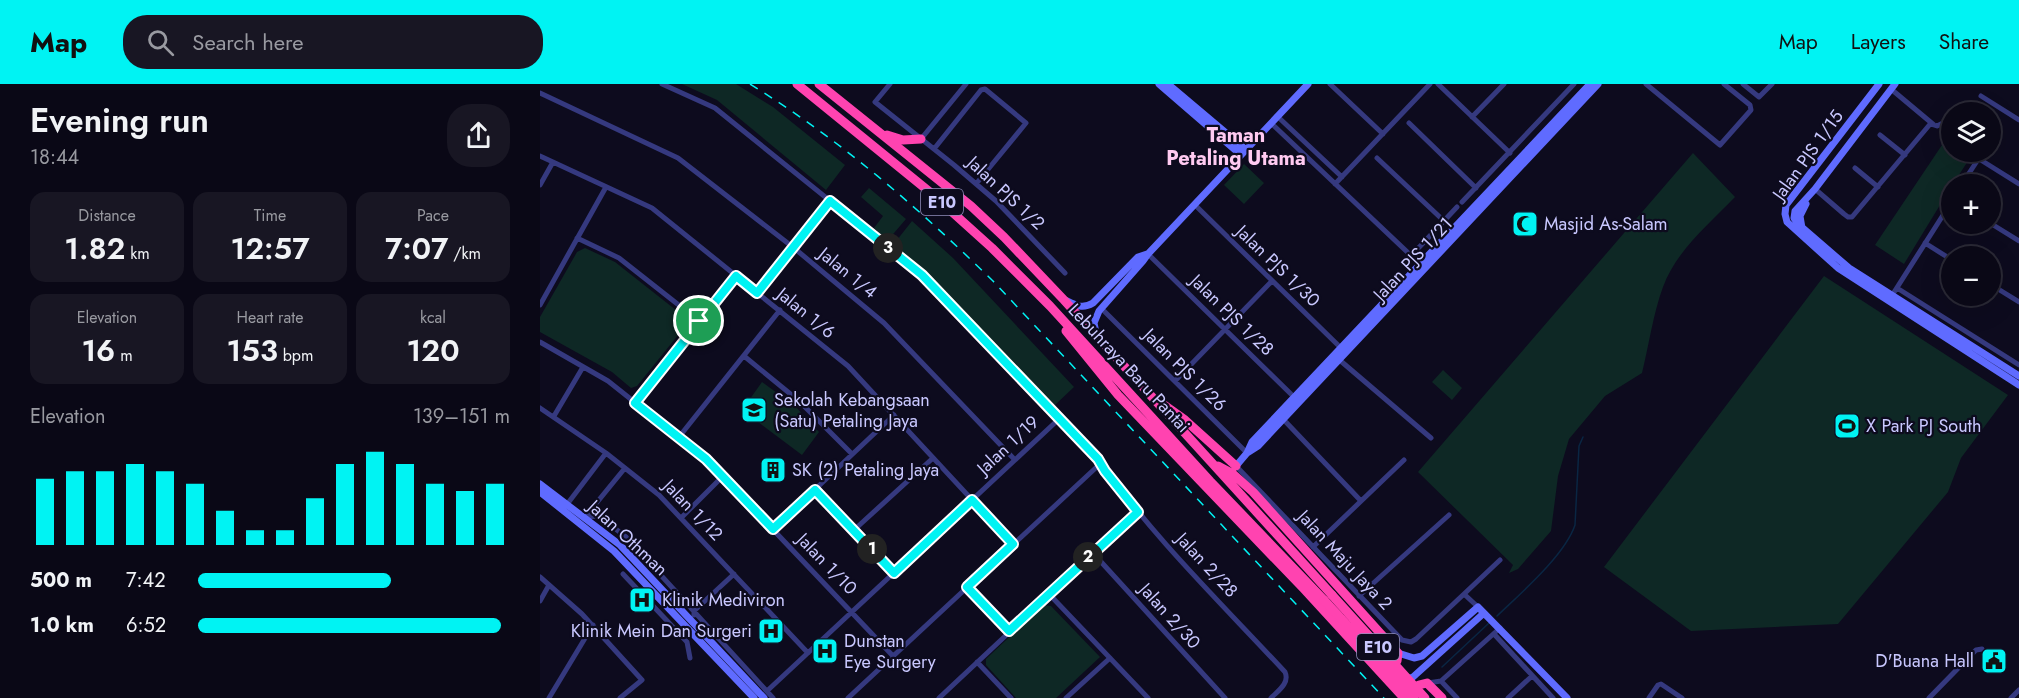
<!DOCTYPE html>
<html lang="en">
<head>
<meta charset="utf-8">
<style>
	:root { --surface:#0a0816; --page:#181623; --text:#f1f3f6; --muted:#999aa1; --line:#2a2935; --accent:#00f3f3 }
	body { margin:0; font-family:Jost,sans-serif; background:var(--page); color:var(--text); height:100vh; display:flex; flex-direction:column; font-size:22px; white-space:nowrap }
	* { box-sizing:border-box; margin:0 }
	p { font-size:20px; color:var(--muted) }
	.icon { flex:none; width:33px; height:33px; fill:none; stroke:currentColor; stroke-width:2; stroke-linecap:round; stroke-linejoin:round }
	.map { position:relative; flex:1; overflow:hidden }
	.sheet { display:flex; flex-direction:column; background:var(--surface); width:540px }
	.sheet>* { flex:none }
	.tools { position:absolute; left:1401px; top:18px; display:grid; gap:12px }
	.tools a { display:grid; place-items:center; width:60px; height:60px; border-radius:50%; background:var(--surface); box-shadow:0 6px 24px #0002,0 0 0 2px var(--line); font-size:30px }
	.pin { position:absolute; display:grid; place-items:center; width:51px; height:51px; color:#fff; margin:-26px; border:3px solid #fff; border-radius:50%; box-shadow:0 2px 6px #0007 }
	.km { position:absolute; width:30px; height:30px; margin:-15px; border-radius:50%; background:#222; color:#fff; font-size:16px; line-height:30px; text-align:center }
	.round { display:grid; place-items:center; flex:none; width:63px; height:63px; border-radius:24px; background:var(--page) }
	.overview { display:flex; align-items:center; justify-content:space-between; height:102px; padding:0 30px }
	h1 { font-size:33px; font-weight:600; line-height:45px }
	.figures { display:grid; grid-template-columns:repeat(3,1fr); gap:9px; height:102px; padding:6px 30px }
	.figures div { display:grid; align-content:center; border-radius:15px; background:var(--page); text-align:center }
	.figures b { font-size:30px; font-weight:600 }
	.figures small { font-size:16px; font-weight:400 }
	.figures p { font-size:16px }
	.chart { height:168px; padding:12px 30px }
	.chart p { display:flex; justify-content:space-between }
	.chart svg { width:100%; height:108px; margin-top:6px; stroke:var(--accent); stroke-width:6 }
	ul { padding:0 30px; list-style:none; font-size:20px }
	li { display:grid; grid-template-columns:96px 72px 1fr; align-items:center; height:45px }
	li i { height:15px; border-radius:8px; background:var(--accent) }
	header { display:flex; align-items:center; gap:36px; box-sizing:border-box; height:84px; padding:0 30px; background:var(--accent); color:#111 }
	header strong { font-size:28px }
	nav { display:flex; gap:33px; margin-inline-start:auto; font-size:21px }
	.search { width:420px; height:54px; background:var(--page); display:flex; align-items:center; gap:15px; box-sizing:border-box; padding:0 21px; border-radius:24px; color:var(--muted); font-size:22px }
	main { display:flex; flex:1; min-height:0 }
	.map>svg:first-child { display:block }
</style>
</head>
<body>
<header>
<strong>Map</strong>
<div class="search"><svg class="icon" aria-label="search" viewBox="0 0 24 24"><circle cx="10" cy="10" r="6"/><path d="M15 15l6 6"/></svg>Search here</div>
<nav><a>Map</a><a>Layers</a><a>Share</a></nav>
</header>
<main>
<section class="sheet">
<div class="overview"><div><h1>Evening run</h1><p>18:44</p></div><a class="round"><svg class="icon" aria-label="share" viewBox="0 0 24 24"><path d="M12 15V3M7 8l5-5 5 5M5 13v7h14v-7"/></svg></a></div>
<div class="figures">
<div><p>Distance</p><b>1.82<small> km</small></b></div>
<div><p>Time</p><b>12:57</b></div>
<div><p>Pace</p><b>7:07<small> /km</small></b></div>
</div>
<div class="figures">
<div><p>Elevation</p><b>16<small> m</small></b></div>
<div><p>Heart rate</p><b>153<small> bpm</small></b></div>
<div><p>kcal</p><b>120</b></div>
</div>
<div class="chart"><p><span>Elevation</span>139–151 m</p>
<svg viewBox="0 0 160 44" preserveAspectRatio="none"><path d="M5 44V17M15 44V14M25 44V14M35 44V11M45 44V14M55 44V19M65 44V30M75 44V38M85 44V38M95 44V25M105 44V11M115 44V6M125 44V11M135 44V19M145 44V22M155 44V19"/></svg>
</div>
<ul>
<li><b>500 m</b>7:42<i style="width:62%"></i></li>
<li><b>1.0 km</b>6:52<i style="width:97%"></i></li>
</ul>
</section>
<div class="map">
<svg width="1479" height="614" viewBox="0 0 1479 614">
	<rect width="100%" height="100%" fill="#0d0b1e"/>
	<!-- green -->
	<path fill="#0e2825" d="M142 0H196L233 23 305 81 286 106 177 16Z
		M1402 61 1428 77 1413 100H1412L1411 103 1364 180 1335 161Z
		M1153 69 1195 113C1169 140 1136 167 1123 203 1113 230 1109 261 1102 289L1065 312 1029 355 1018 392 1011 447 978 485 969 489 973 481 878 388Z
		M704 80 724 99 704 120 684 101Z
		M329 104 366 135 348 156 334 144 343 132 321 113Z
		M372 137 413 174 534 303 515 321 386 189 353 161Z
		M45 164 75 178 146 234 147 240 97 302 91 304 72 288 0 248V233L37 168Z
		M1284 192 1468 311 1421 374 1408 408 1298 540 1151 547 1064 483Z
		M903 286 922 304 912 316 892 298Z
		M222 298 255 322 279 348 262 371 202 326Z
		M503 521 511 522 560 573 516 614H476L446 581V575Z"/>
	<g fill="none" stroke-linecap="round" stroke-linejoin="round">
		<!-- stream -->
		<path stroke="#0a2643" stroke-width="1.5" d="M957 532C981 509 1025 471 1035 441L1039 362 1043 353
			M902 583 949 539"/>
		<!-- street -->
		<path stroke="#35397f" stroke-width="5" d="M122 0 175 24 382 191 558 375C611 451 682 520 745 588 750 599 738 607 731 614
			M350 0 335 18 414 81 456 117 525 189
			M790 0 843 50
			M898 0 970 69
			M1106 0 1180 61 1211 26 1210 21 1184 0
			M1203 0 1219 13 1232 0
			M1351 5 1394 41 1397 42 1405 38
			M0 9 138 74 254 164 344 239 475 376
			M1441 12 1479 36
			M737 32 802 93
			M932 33 964 0
			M731 39 881 181
			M869 39 936 104
			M1340 51 1365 71
			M381 55 426 0
			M1411 57H1412
			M394 65 441 6 445 5 486 39 436 100
			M1428 68 1479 100
			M0 72 112 124 308 282 473 460
			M837 74 904 137
			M1315 84 1338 103
			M795 100 890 0
			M1422 100 1439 74
			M0 101 13 78
			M1275 105 1304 130 1308 133H1312L1391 39
			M922 118 1034 0
			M654 120 802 265
			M1450 139 1479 157
			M37 154 79 174 159 237
			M1385 159 1412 176
			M608 170 755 314
			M871 172 917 123
			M1450 200 1479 218
			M1357 204 1479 281
			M217 209 290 117
			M1351 213 1412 117
			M0 221 66 103
			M561 224 707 369
			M0 258 68 297 166 375 353 572
			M204 272 259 317 312 370
			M796 273 891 354
			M635 297 732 197
			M95 319 196 192
			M0 324 66 369 119 411 268 569
			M14 332 43 283
			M743 335 821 417
			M139 353 240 226
			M696 382 862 556 871 558 876 555 924 510 938 523
			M275 406 354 489
			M25 423 66 369
			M45 433 59 432 86 453 233 614
			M45 433 85 384
			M141 434 183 392
			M233 445 354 331
			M314 446 393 374
			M773 463 864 376
			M553 469 685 614
			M83 490 147 558 150 574
			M0 493 42 530 102 596 80 614
			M427 503 469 547
			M509 510 608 614
			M924 510 960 476
			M819 512 909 431
			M0 517 9 501
			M154 531V527L194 490
			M954 550 1013 614
			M437 578 471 614
			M901 597 917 614
			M888 599 901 597 960 544
			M227 607 520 334
			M9 614 53 541
			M308 614 561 379
			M399 614 598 428
			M526 614 570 574
			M968 614 992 592
			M1109 614 1118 601 1121 600 1142 614
			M1389 614 1436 566 1442 565
			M1471 614 1479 606"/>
		<!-- secondary -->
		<path stroke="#5f6bff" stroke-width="7" d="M619 0 700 70
			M628 0 705 65
			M1339 0 1246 121 1245 130 1247 138 1298 184 1479 301
			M1355 0 1275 105 1255 127 1254 134 1258 140 1309 184 1479 292
			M1262 144 1260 132 1266 120
			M527 217C537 222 543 225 553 219L598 173 607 170
			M556 249 554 239 559 227 603 177 608 170 768 0
			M707 369 718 362 1058 0
			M696 382 707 369 712 358 1050 0
			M0 400 80 461 224 614
			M0 408 74 467 214 614
			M858 569 874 574 882 572 938 523 1027 614
			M864 596 873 593 944 529"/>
		<!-- highway -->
		<path stroke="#ff43b0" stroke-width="9" d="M257 0 391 109 452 164 510 222 670 397 784 516
			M279 0 431 122 464 153 524 216 792 511
			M347 51 363 56 381 55
			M526 247 578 311 764 505 864 614
			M624 321 645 336 696 382
			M678 382 693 390 713 408 858 569 857 577 851 582 847 583
			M872 609 879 601 887 599 902 614"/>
		<!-- rail -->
		<path stroke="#00f3f3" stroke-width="1.5" stroke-dasharray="9 8" stroke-linecap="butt" d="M210 0C302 57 376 122 453 197L844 614"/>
		<!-- highway-bridge -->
		<path stroke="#ff43b0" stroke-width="9" d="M792 511 885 614
			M784 516 874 614"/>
	</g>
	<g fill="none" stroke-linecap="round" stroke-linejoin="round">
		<!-- route casing -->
		<g stroke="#fff" stroke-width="12">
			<path id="route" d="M290 117 382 191 558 375 565 387 598 428 469 547 427 503 473 460 432 416 354 489 275 406 233 445 166 375 95 319 196 192 217 209Z"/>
		</g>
		<!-- route -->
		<use href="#route" stroke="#00f3f3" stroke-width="8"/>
	</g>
	<!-- icons -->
	<defs>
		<g id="mosque-square" transform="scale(1.35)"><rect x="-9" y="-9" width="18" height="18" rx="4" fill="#00f3f3" stroke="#0d0b1e"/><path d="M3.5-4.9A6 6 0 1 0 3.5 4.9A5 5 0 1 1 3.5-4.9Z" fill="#111"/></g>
		<g id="school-square" transform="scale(1.35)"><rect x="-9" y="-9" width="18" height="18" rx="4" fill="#00f3f3" stroke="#0d0b1e"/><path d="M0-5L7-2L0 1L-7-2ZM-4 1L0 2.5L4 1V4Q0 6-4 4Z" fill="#111"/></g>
		<g id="stadium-square" transform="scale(1.35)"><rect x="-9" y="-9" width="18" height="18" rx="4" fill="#00f3f3" stroke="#0d0b1e"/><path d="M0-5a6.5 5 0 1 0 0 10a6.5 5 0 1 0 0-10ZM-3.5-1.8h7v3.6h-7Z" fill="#111"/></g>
		<g id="building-square" transform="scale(1.35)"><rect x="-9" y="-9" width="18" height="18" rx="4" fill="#00f3f3" stroke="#0d0b1e"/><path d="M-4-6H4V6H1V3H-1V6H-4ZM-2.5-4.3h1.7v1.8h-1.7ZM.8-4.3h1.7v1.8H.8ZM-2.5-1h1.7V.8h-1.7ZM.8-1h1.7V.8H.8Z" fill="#111"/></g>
		<g id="hospital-square" transform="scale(1.35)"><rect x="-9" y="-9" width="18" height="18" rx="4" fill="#00f3f3" stroke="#0d0b1e"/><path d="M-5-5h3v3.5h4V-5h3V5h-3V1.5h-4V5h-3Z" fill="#111"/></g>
		<g id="civic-square" transform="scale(1.35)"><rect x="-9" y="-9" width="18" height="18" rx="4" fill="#00f3f3" stroke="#0d0b1e"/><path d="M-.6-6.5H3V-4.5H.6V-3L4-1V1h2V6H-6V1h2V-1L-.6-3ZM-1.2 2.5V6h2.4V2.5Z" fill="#111"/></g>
	</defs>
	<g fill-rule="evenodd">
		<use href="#mosque-square" x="985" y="140"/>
		<use href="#school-square" x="214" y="326"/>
		<use href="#stadium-square" x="1307" y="342"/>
		<use href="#building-square" x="233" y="386"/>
		<use href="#hospital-square" x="102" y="516"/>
		<use href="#hospital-square" x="231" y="547"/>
		<use href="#hospital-square" x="285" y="567"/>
		<use href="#civic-square" x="1454" y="577"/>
	</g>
	<g text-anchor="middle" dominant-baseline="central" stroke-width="4.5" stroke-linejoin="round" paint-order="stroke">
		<!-- shield labels -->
		<g fill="#0d0b1e" stroke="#918fbc" stroke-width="1.5">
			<rect x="381" y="105" width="42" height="26" rx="4.5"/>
			<rect x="817" y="550" width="42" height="26" rx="4.5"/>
		</g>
		<g font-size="16" font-weight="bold" fill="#c9c8ff">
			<text x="402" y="118">E10</text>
			<text x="838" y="563">E10</text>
		</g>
		<!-- street labels -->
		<g font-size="18" fill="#c9c8ff" stroke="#0d0b1e">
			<text transform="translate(1268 71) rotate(-54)">Jalan PJS 1/15</text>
			<text transform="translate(466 109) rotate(43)">Jalan PJS 1/2</text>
			<text transform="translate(873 175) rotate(-47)">Jalan PJS 1/21</text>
			<text transform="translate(738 182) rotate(44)">Jalan PJS 1/30</text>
			<text transform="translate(308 189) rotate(39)">Jalan 1/4</text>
			<text transform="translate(266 229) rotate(39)">Jalan 1/6</text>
			<text transform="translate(692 231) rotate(44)">Jalan PJS 1/28</text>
			<text transform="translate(589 284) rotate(47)">Lebuhraya Baru Pantai</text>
			<text transform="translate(645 286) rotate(45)">Jalan PJS 1/26</text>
			<text transform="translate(468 361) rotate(-43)">Jalan 1/19</text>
			<text transform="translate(153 426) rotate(46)">Jalan 1/12</text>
			<text transform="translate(88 454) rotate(43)">Jalan Othman</text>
			<text transform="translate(805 476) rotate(47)">Jalan Maju Jaya 2</text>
			<text transform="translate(287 480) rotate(46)">Jalan 1/10</text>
			<text transform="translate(667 481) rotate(47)">Jalan 2/28</text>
			<text transform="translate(630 532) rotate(48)">Jalan 2/30</text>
		</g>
		<!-- poi labels -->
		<g font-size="18" fill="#c9c8ff" stroke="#0d0b1e" text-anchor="start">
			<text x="1004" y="140">Masjid As-Salam</text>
			<text x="234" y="316">Sekolah Kebangsaan<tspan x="234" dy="21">(Satu) Petaling Jaya</tspan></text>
			<text x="1326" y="342">X Park PJ South</text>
			<text x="252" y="386">SK (2) Petaling Jaya</text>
			<text x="122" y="516">Klinik Mediviron</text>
			<text x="212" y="547" text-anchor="end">Klinik Mein Dan Surgeri</text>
			<text x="304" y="557">Dunstan<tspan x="304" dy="21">Eye Surgery</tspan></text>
			<text x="1434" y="577" text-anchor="end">D'Buana Hall</text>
		</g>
		<!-- neighbourhood labels -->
		<g font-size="20" font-weight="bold" fill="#ffcaf1" stroke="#0d0b1e">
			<text x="696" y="51">Taman<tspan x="696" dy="23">Petaling Utama</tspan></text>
		</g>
	</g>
</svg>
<div class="tools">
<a><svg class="icon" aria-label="layers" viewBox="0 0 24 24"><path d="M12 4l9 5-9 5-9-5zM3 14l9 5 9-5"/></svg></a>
<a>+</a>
<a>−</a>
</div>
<div class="pin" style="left:159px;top:237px;background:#1e9e55"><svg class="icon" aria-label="arrive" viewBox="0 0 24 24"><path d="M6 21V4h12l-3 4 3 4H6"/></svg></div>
<b class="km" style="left:332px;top:465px">1</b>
<b class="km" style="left:548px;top:473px">2</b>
<b class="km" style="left:348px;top:164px">3</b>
</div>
</main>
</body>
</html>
